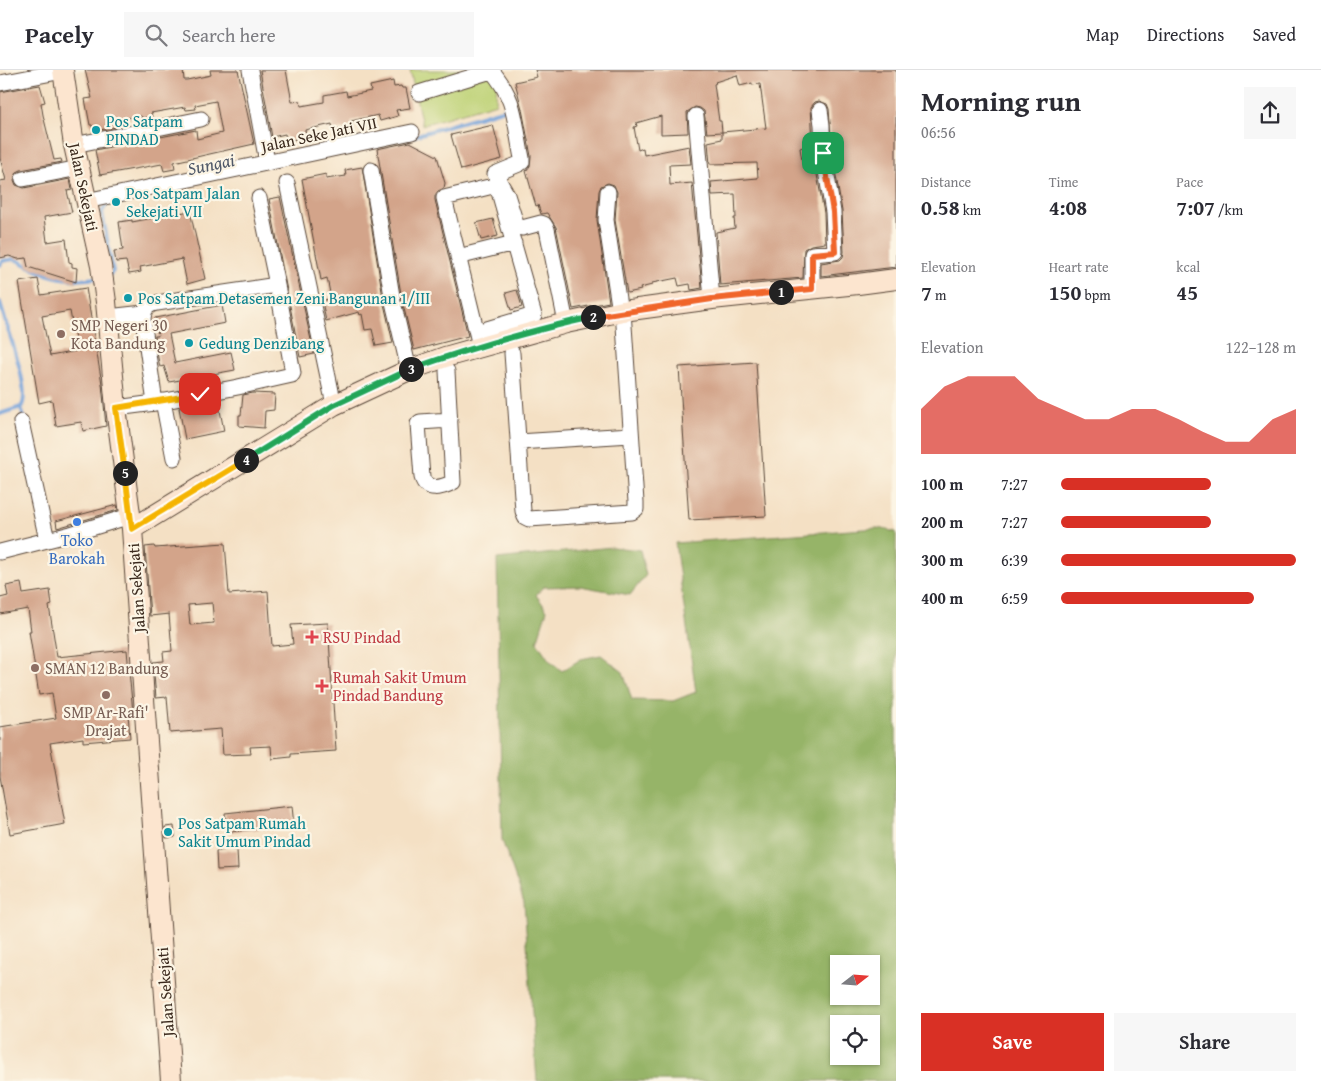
<!DOCTYPE html>
<html lang="en">
<head>
<meta charset="utf-8">
<style>
	:root { --surface:#fff; --page:#f7f7f7; --text:#2b2b33; --muted:#7c7c81; --line:#e1e1e2; --accent:#d93025 }
	body { margin:0; font-family:"Gentium Book Plus",serif; background:var(--page); color:var(--text); height:100vh; display:flex; flex-direction:column; font-size:19px; white-space:nowrap }
	* { box-sizing:border-box; margin:0 }
	p { font-size:16px; color:var(--muted) }
	.icon { flex:none; width:28px; height:28px; fill:none; stroke:currentColor; stroke-width:2; stroke-linecap:round; stroke-linejoin:round }
	.map { position:relative; flex:1; overflow:hidden }
	.details { display:flex; flex-direction:column; background:var(--surface); width:425px }
	.details>* { flex:none }
	.needle { width:32px; rotate:73deg }
	.fabs { position:absolute; left:830px; top:885px; display:grid; gap:10px }
	.fabs a { display:grid; place-items:center; width:50px; height:50px; border-radius:0px; background:var(--surface); box-shadow:0 1px 4px #0004; font-size:25px }
	.pin { position:absolute; display:grid; place-items:center; width:42px; height:42px; color:#fff; margin:-21px; border-radius:10px; box-shadow:0 2px 8px #0006 }
	.km { position:absolute; width:25px; height:25px; margin:-12px; border-radius:50%; background:#222; color:#fff; font-size:14px; line-height:25px; text-align:center }
	.round { display:grid; place-items:center; flex:none; width:52px; height:52px; border-radius:0px; background:var(--page) }
	.head { display:flex; align-items:center; justify-content:space-between; height:85px; padding:0 25px }
	h1 { font-size:28px; font-weight:800; line-height:38px }
	.stats { display:grid; grid-template-columns:repeat(3,1fr); gap:8px; height:85px; padding:5px 25px }
	.stats div { display:grid; align-content:center }
	.stats b { font-size:21px; font-weight:800 }
	.stats small { font-size:14px; font-weight:400 }
	.stats p { font-size:14px }
	.chart { height:140px; padding:10px 25px }
	.chart p { display:flex; justify-content:space-between }
	.chart svg { width:100%; height:90px; margin-top:5px; fill:var(--accent); opacity:.7 }
	.action { display:flex; gap:10px; margin-top:auto; padding:10px 25px }
	.action a { flex:1; height:58px; border-radius:0px; background:var(--accent); color:#fff; font-size:20px; font-weight:800; line-height:58px; text-align:center }
	.action a+a { background:var(--page); color:var(--text) }
	ul { padding:0 25px; list-style:none; font-size:16px }
	li { display:grid; grid-template-columns:80px 60px 1fr; align-items:center; height:38px }
	li i { height:12px; border-radius:6px; background:var(--accent) }
	header { display:flex; align-items:center; gap:30px; box-sizing:border-box; height:70px; padding:0 25px; background:var(--surface); border-bottom:1px solid var(--line) }
	header strong { font-size:24px }
	nav { display:flex; gap:28px; margin-inline-start:auto; font-size:18px }
	.search { width:350px; height:45px; background:var(--page); display:flex; align-items:center; gap:12px; box-sizing:border-box; padding:0 18px; border-radius:0px; color:var(--muted); font-size:19px }
	main { display:flex; flex:1; min-height:0 }
	.map>svg:first-child { display:block }
</style>
</head>
<body>
<header>
<strong>Pacely</strong>
<div class="search"><svg class="icon" aria-label="search" viewBox="0 0 24 24"><circle cx="10" cy="10" r="6"/><path d="M15 15l6 6"/></svg>Search here</div>
<nav><a>Map</a><a>Directions</a><a>Saved</a></nav>
</header>
<main>
<div class="map">
<svg width="896" height="1011" viewBox="0 0 896 1011">
	<rect width="100%" height="100%" fill="#fcf5e5"/>
	<filter id="ink" filterUnits="userSpaceOnUse"><feTurbulence type="fractalNoise" baseFrequency=".02" numOctaves="2"/><feDisplacementMap in="SourceGraphic" scale="10" xChannelSelector="R" yChannelSelector="G"/><feConvolveMatrix kernelMatrix="1 2 1 2 8 2 1 2 1" color-interpolation-filters="sRGB"/></filter>
	<filter id="wash" filterUnits="userSpaceOnUse"><feTurbulence type="fractalNoise" baseFrequency=".0096" numOctaves="4" result="noise"/><feDisplacementMap in="SourceGraphic" scale="20" xChannelSelector="R" yChannelSelector="G"/><feGaussianBlur stdDeviation="1.12" result="paint"/><feColorMatrix in="noise" values="0 0 0 0 0 0 0 0 0 0 0 0 0 0 0 0 0 1.4 0 .05"/><feComposite in="paint" operator="in"/></filter>
	<g filter="url(#wash)">
		<rect width="100%" height="100%" fill="#f4e0c4"/>
		<!-- green -->
		<path fill="#bed276" stroke="#7c7e4a" d="M410 0H497L496 33 422 55Z"/>
		<!-- forest -->
		<path fill="#96b467" stroke="#686f42" fill-rule="evenodd" d="M878 458 896 462V1011H537L524 832 502 770 497 489 612 477 640 480 646 505 630 525 580 516 543 517 536 525 547 540 537 572 549 590 562 601 581 589 601 585 623 602 632 630 673 631 696 622 675 473ZM839 894H871V926H839ZM839 954H871V986H839Z"/>
		<g fill="none" stroke-linecap="round" stroke-linejoin="round">
			<!-- stream -->
			<path stroke="#709fd9" stroke-width="4" d="M414 66 508 38
				M109 131 102 142 113 201 110 204
				M0 195 2 191 15 189C43 205 63 213 96 208
				M0 232C4 252 33 323 21 337L0 344
				M21 337 24 349"/>
		</g>
		<g id="blocks">
			<!-- building -->
			<path fill="#d3a48a" fill-rule="evenodd" d="M85 0H183L184 10H187L211 5 210 0H238L254 74 174 92 175 99 164 101 162 94 100 105 95 80 196 60 197 69 222 63 216 31 195 35 196 39 186 40 185 37 151 43 152 47 141 48V46L121 49 115 51 116 57 94 61 92 55H90L85 29 92 28Z
				M260 0H286L292 32 300 31 301 36 324 32V25L346 21 347 26 371 21 370 16 393 11 394 17 401 16 402 18H406L410 38 396 40 398 46 380 51 378 45 351 51 352 57 333 61 332 54 305 60 306 67 287 71 285 64 272 67Z
				M535 0H896V197L821 206V193L840 190 843 187 844 182 842 141 832 82 829 39 827 34 819 31 815 32 811 37 813 74 800 78 803 97 815 94 824 143 825 173 811 175 804 179 803 208 720 215 716 162 735 158 734 148H736L735 124 712 125 711 112 758 108 757 93 710 94 708 72 722 69V62L707 63 704 41 700 38 695 37 687 42 688 63 661 64V46L636 53 637 56 634 57 638 80 643 78 644 85 689 76 691 94 669 95 670 115 692 113 702 218 691 220 690 214 679 216 677 208 652 213V215L640 218 641 220 627 223 615 150 617 122 614 115 608 113 601 116 599 121 597 150 609 232 573 239 556 157 547 143 541 144 538 135 536 136 526 101 530 96 531 86 522 39 515 12 537 7ZM737 5 740 16 752 13V15L760 14 766 58 722 62 721 51H719L714 14 716 13 715 12Z
				M40 15 45 32 41 33 43 45 54 90 61 89 62 92 21 100 17 102 14 110 16 115 24 118 70 109 72 120 67 121 72 142 44 147 47 172 66 169 69 192 72 193V197L77 198 76 212 28 197 26 188 18 189 9 186 0 188V111L6 110 0 88V22Z
				M493 55 502 89 461 100 451 65Z
				M410 72 437 86 445 113 444 118 438 121 435 125V130L468 266 414 280 402 230 377 79Z
				M362 97 384 234 393 273 376 276 372 259 365 260 362 244 360 245 359 242 326 251 322 231 331 228 327 208 321 210 302 109 326 104V109L346 106 345 100Z
				M280 127 314 284 300 287 269 129Z
				M190 141 205 209 187 214 182 189 140 197 141 202 129 204 126 191 116 192 114 181 123 180 119 152 132 150V152Z
				M493 149 498 166 481 170 476 153Z
				M38 209 41 225 86 218 102 314 106 356 83 361 81 352 56 356 52 330 39 333 19 212ZM70 241 77 281 50 286 42 246Z
				M517 220 522 237 511 240 506 223Z
				M222 235 225 253 169 264 175 293 231 282 235 300 169 312 164 296 160 297 158 288 155 266H158L155 248Z
				M756 292 766 446 689 450 679 297Z
				M253 323 275 324 274 340 265 341 264 358 239 356V345H241L243 325Z
				M218 330 224 361 185 369 179 338Z
				M117 435 118 440 57 458 56 451Z
				M225 473 229 524 268 521 272 576 293 574 291 555 328 553 336 681 291 684V687L272 689 271 676 250 677 251 684 223 685 221 659 170 663 167 627 156 628 153 592 164 591 163 582 172 581 169 544 150 546 145 477 154 476 155 478ZM212 533 214 553 190 555 188 535Z
				M21 513 23 524 50 520 52 535 49 536 57 587 127 580 133 643 128 644 130 668 83 672V668L50 673 65 754 10 764 0 706V657L56 648 52 623 39 625 29 561H31L28 539 0 544V528L8 526 6 516Z
				M292 736 294 756 227 762 225 743Z
				M174 756 175 767 166 768 165 757Z
				M237 780 238 799 217 800 216 781Z"/>
		</g>
	</g>
	<g filter="url(#ink)">
		<use href="#blocks" fill-opacity="0" stroke="#574537" stroke-width="1"/>
		<g fill="none" stroke-linecap="round" stroke-linejoin="round">
			<!-- street casing -->
			<g stroke="#574537" stroke-width="17">
				<path id="street" d="M250 0 267 92
					M491 0C517 30 514 51 522 88V92L519 94 495 104 507 125 517 157 522 158 541 153 544 154 547 159 566 253
					M0 13 63 1
					M419 23 491 1
					M696 46 712 229
					M74 75 201 49
					M371 100 393 232 409 300
					M23 109 79 98
					M287 113 334 335
					M608 122 606 150 620 242
					M259 128 277 215 157 233C147 235 144 239 143 249L155 333 238 317 292 305 293 303 277 215
					M86 131 412 62
					M458 187 514 173
					M812 219V184L835 182 833 142 823 83 822 55 820 40
					M108 247 144 243
					M477 262 534 245 497 115 444 128C456 177 468 227 480 276
					M512 283 523 441 525 447 529 449 632 442 636 439V432L623 241
					M447 301 453 412C442 418 426 422 422 407L418 354 420 352 450 350
					M163 331 174 388
					M116 338 155 333
					M21 352 47 470
					M518 372 631 365
					M0 482 71 464 130 446"/>
			</g>
			<!-- secondary casing -->
			<g stroke="#574537" stroke-width="22">
				<path id="secondary" d="M63 0 74 75 101 196 106 232 116 338 132 459 171 1011
					M132 459 334 335 409 300 445 287 566 253 623 241 712 229 858 214 896 209"/>
			</g>
			<!-- street -->
			<use href="#street" stroke="#fff" stroke-width="15"/>
			<!-- secondary -->
			<use href="#secondary" stroke="#fce5cf" stroke-width="20"/>
		</g>
	</g>
	<g fill="none" stroke-linecap="round" stroke-linejoin="round" filter="url(#ink)">
		<!-- split-1 casing -->
		<g stroke="#fff" stroke-width="10">
			<path id="split-1" d="M781 222 812 219V184L835 182 833 142 823 83"/>
		</g>
		<!-- split-2 casing -->
		<g stroke="#fff" stroke-width="10">
			<path id="split-2" d="M593 247 712 229 781 222"/>
		</g>
		<!-- split-3 casing -->
		<g stroke="#fff" stroke-width="10">
			<path id="split-3" d="M411 299C471 278 532 260 593 247"/>
		</g>
		<!-- split-4 casing -->
		<g stroke="#fff" stroke-width="10">
			<path id="split-4" d="M246 390 334 335 411 299"/>
		</g>
		<!-- split-5 casing -->
		<g stroke="#fff" stroke-width="10">
			<path id="split-5" d="M125 403 132 459 246 390"/>
		</g>
		<!-- split-6 casing -->
		<g stroke="#fff" stroke-width="10">
			<path id="split-6" d="M125 403 116 338 200 324"/>
		</g>
		<!-- split-1 -->
		<use href="#split-1" stroke="#f0652b" stroke-width="6"/>
		<!-- split-2 -->
		<use href="#split-2" stroke="#f0652b" stroke-width="6"/>
		<!-- split-3 -->
		<use href="#split-3" stroke="#22a559" stroke-width="6"/>
		<!-- split-4 -->
		<use href="#split-4" stroke="#22a559" stroke-width="6"/>
		<!-- split-5 -->
		<use href="#split-5" stroke="#f5b400" stroke-width="6"/>
		<!-- split-6 -->
		<use href="#split-6" stroke="#f5b400" stroke-width="6"/>
	</g>
	<!-- markers -->
	<g fill="#0f9aa8" stroke="#fcf5e5" stroke-width="2">
		<circle cx="96" cy="60" r="5"/>
		<circle cx="116" cy="132" r="5"/>
		<circle cx="128" cy="228" r="5"/>
		<circle cx="189" cy="273" r="5"/>
		<circle cx="168" cy="762" r="5"/>
	</g>
	<g fill="#8d6e63" stroke="#fcf5e5" stroke-width="2">
		<circle cx="61" cy="264" r="5"/>
		<circle cx="35" cy="598" r="5"/>
		<circle cx="106" cy="625" r="5"/>
	</g>
	<circle fill="#3f7fe0" stroke="#fcf5e5" stroke-width="2" cx="77" cy="452" r="5"/>
	<g fill="#e0444e" stroke="#fcf5e5" stroke-width="2">
		<path d="M309.5 559.5h5v5h5v5h-5v5h-5v-5h-5v-5h5z"/>
		<path d="M319.5 608.5h5v5h5v5h-5v5h-5v-5h-5v-5h5z"/>
	</g>
	<g text-anchor="middle" dominant-baseline="central" stroke-width="4.5" stroke-linejoin="round" paint-order="stroke">
		<!-- culture labels -->
		<g font-size="16" fill="#0d838f" stroke="#fcf5e5" text-anchor="start">
			<text x="106" y="51">Pos Satpam<tspan x="106" dy="18">PINDAD</tspan></text>
			<text x="126" y="123">Pos Satpam Jalan<tspan x="126" dy="18">Sekejati VII</tspan></text>
			<text x="138" y="228">Pos Satpam Detasemen Zeni Bangunan 1/III</text>
			<text x="199" y="273">Gedung Denzibang</text>
			<text x="178" y="753">Pos Satpam Rumah<tspan x="178" dy="18">Sakit Umum Pindad</tspan></text>
		</g>
		<!-- street labels -->
		<g font-size="16" fill="#3b2a1e" stroke="#fcf5e5">
			<text transform="translate(319 64) rotate(-12)">Jalan Seke Jati VII</text>
			<text transform="translate(84 117) rotate(78)">Jalan Sekejati</text>
			<text transform="translate(136 518) rotate(-94)">Jalan Sekejati</text>
			<text transform="translate(165 922) rotate(-94)">Jalan Sekejati</text>
		</g>
		<!-- education labels -->
		<g font-size="16" fill="#785e54" stroke="#fcf5e5" text-anchor="start">
			<text x="71" y="255">SMP Negeri 30<tspan x="71" dy="18">Kota Bandung</tspan></text>
			<text x="45" y="598">SMAN 12 Bandung</text>
			<text x="106" y="642" text-anchor="middle">SMP Ar-Rafi'<tspan x="106" dy="18">Drajat</tspan></text>
		</g>
		<!-- shop labels -->
		<g font-size="16" fill="#366cbe" stroke="#fcf5e5">
			<text x="77" y="470">Toko<tspan x="77" dy="18">Barokah</tspan></text>
		</g>
		<!-- health labels -->
		<g font-size="16" fill="#be3a42" stroke="#fcf5e5" text-anchor="start">
			<text x="323" y="567">RSU Pindad</text>
			<text x="333" y="607">Rumah Sakit Umum<tspan x="333" dy="18">Pindad Bandung</tspan></text>
		</g>
		<!-- water labels -->
		<g font-size="18" font-style="italic" fill="#505969" stroke="#fcf5e5">
			<text transform="translate(211 94) rotate(-12)">Sungai</text>
		</g>
	</g>
</svg>
<div class="fabs">
<a><svg class="needle" viewBox="-14 -14 28 28"><path d="M0-13l5 13h-10z" fill="#e53935"/><path d="M0 13l5-13h-10z" fill="#7c7c81"/></svg></a>
<a><svg class="icon" aria-label="locate" viewBox="0 0 24 24"><circle cx="12" cy="12" r="6"/><path d="M12 2v4M12 18v4M2 12h4M18 12h4"/></svg></a>
</div>
<div class="pin" style="left:823px;top:83px;background:#1e9e55"><svg class="icon" aria-label="arrive" viewBox="0 0 24 24"><path d="M6 21V4h12l-3 4 3 4H6"/></svg></div>
<div class="pin" style="left:200px;top:324px;background:#d93025"><svg class="icon" aria-label="check" viewBox="0 0 24 24"><path d="M5 12l5 5 9-10"/></svg></div>
<b class="km" style="left:781px;top:222px">1</b>
<b class="km" style="left:593px;top:247px">2</b>
<b class="km" style="left:411px;top:299px">3</b>
<b class="km" style="left:246px;top:390px">4</b>
<b class="km" style="left:125px;top:403px">5</b>
</div>
<section class="details">
<div class="head"><div><h1>Morning run</h1><p>06:56</p></div><a class="round"><svg class="icon" aria-label="share" viewBox="0 0 24 24"><path d="M12 15V3M7 8l5-5 5 5M5 13v7h14v-7"/></svg></a></div>
<div class="stats">
<div><p>Distance</p><b>0.58<small> km</small></b></div>
<div><p>Time</p><b>4:08</b></div>
<div><p>Pace</p><b>7:07<small> /km</small></b></div>
</div>
<div class="stats">
<div><p>Elevation</p><b>7<small> m</small></b></div>
<div><p>Heart rate</p><b>150<small> bpm</small></b></div>
<div><p>kcal</p><b>45</b></div>
</div>
<div class="chart"><p><span>Elevation</span>122–128 m</p>
<svg viewBox="0 0 160 44" preserveAspectRatio="none"><path d="M0 44V22L10 11L20 6L30 6L40 6L50 17L60 22L70 27L80 27L90 22L100 22L110 27L120 33L130 38L140 38L150 27L160 22V44z"/></svg>
</div>
<ul>
<li><b>100 m</b>7:27<i style="width:64%"></i></li>
<li><b>200 m</b>7:27<i style="width:64%"></i></li>
<li><b>300 m</b>6:39<i style="width:100%"></i></li>
<li><b>400 m</b>6:59<i style="width:82%"></i></li>
</ul>
<div class="action"><a>Save</a><a>Share</a></div>
</section>
</main>
</body>
</html>
